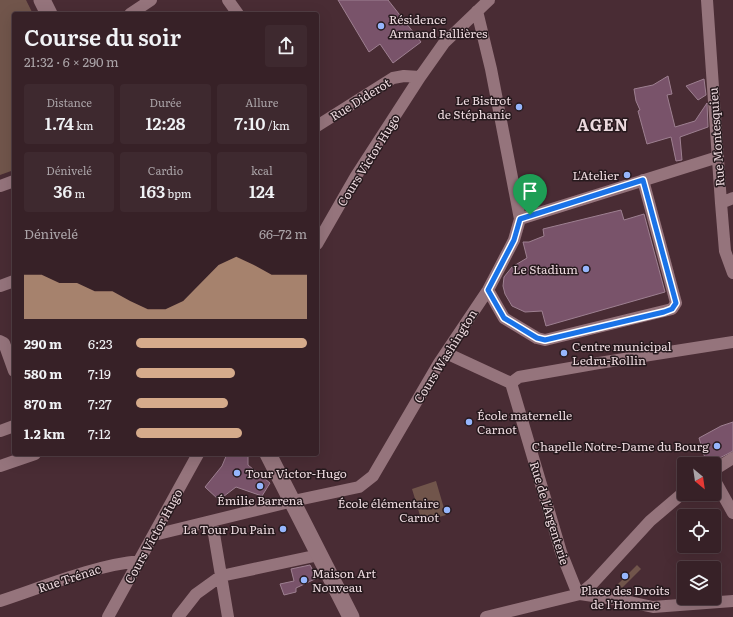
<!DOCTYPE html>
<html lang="fr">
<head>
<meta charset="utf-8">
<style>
	:root { --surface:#372127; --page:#3e292f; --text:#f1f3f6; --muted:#aaa3a7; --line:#513e44; --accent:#d6ab8b }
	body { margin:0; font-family:Literata,serif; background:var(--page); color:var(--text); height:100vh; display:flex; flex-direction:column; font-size:15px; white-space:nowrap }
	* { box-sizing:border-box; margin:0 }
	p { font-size:13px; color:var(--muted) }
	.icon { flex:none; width:22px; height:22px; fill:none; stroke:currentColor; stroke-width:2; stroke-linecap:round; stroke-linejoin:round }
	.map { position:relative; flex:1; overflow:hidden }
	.sheet { position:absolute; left:12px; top:12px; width:307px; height:444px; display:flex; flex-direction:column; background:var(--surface); border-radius:4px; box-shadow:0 4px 16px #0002,0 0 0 1px var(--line) }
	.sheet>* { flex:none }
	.needle { width:26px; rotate:151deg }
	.buttons { position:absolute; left:677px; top:457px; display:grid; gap:8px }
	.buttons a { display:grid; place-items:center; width:44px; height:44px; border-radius:4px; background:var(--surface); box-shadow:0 4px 16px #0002,0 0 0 1px var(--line); font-size:20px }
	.pin { position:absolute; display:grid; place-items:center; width:34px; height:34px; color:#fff; margin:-41px -17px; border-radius:50% 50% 50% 0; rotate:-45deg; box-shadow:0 0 4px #0007 }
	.pin .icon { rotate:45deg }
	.round { display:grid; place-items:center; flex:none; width:42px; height:42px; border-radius:4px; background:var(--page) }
	.headline { display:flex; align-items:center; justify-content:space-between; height:68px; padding:0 12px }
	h1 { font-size:22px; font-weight:600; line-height:30px }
	.stats { display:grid; grid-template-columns:repeat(3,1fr); gap:6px; height:68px; padding:4px 12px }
	.stats div { display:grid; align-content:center; border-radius:4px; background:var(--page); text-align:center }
	.stats b { font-size:17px; font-weight:600 }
	.stats small { font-size:11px; font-weight:400 }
	.stats p { font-size:11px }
	.chart { height:112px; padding:8px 12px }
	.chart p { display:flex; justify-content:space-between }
	.chart svg { width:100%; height:72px; margin-top:4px; fill:var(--accent); opacity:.7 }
	ul { padding:0 12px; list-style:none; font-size:13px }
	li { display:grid; grid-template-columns:64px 48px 1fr; align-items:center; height:30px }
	li i { height:10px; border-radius:5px; background:var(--accent) }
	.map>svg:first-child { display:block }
</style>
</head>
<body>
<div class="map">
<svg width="733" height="617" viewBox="0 0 733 617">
	<rect width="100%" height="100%" fill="#492c34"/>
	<!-- green -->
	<path fill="#71554b" d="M0 0H26L33 14H14V170L0 175Z
		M436 481 446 515 422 522 412 489Z
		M637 565 641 569 622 588 618 584Z"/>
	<!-- building -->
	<path fill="#79536a" stroke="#9e8091" d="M338 0H388L421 42 393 63 380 44 369 52Z
		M668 76 672 94 667 95 675 127 695 121 707 103 708 127 680 137 682 160 676 161 671 137 647 144 638 111 640 110 636 101 634 89 653 85Z
		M704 79 706 95 698 100 686 86Z
		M621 210 624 220 644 214 665 292 546 326 542 311 525 312 512 306 505 294 503 286 504 277 512 267 527 258 523 242H529L544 236 543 229Z
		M733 422V451L714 461 712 458 707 461 704 455 699 438 721 426Z
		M227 454H248V465L270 483 262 496 236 487 219 500 205 487 222 466Z
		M310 565 317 578 296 588V592L284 595 280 584 294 581 291 569Z"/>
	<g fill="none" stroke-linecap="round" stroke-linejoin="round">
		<!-- street -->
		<path stroke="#95747c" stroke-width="12" d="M228 0 238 14
			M707 0 721 203 725 251 733 273
			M130 14 151 0
			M317 126 393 78 404 76 420 77
			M0 186 14 181
			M721 203 733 198
			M520 219 718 157
			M317 244 356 176 420 77 444 43 489 0
			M0 286 14 281
			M488 290 504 318 537 338 545 340 672 309 676 303 643 180
			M0 341 4 343 14 371
			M446 353 511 383
			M511 383 519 377 599 363 733 342
			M511 383 561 552 575 587 580 594
			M0 431 14 426
			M0 466 35 454
			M714 470 733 458
			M714 479 733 513
			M212 522 228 617
			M154 535 293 501 359 487 373 476 439 363 488 290 514 240 520 219 491 69 477 11
			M580 594 620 600 653 607 733 601
			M0 601C43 587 95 565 140 561
			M108 617 198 454
			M178 617 196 594 221 576 319 555
			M486 617 580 594 593 583 650 521 684 492"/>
		<!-- secondary -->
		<path stroke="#95747c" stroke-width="17" d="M42 0 49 14
			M268 454 351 617"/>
	</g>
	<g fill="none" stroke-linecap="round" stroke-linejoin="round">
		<!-- route casing -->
		<g stroke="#fff" stroke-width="8">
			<path id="route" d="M643 180 676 303 672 309 664 312 545 340 537 338 504 318 488 290 514 240 520 219Z"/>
		</g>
		<!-- route -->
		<use href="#route" stroke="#1a73e8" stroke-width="5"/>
	</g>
	<!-- markers -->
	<g fill="#96b6fd" stroke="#26191d" stroke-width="1.5">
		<circle cx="381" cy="26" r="4"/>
		<circle cx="519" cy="107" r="4"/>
		<circle cx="627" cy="175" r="4"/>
		<circle cx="586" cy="269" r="4"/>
		<circle cx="564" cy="353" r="4"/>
		<circle cx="469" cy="422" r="4"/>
		<circle cx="717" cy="446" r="4"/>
		<circle cx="237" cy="473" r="4"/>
		<circle cx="260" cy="486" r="4"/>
		<circle cx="447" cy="510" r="4"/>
		<circle cx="283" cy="529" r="4"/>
		<circle cx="625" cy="576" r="4"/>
		<circle cx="304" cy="580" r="4"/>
	</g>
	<g text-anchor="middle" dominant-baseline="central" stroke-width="3" stroke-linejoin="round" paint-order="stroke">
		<!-- poi labels -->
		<g font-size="12" fill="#ecd9de" stroke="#26191d" text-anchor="end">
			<text x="389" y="19" text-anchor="start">Résidence<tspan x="389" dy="14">Armand Fallières</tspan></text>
			<text x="511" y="100">Le Bistrot<tspan x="511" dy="14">de Stéphanie</tspan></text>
			<text x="619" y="175">L'Atelier</text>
			<text x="578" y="269">Le Stadium</text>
			<text x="572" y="346" text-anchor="start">Centre municipal<tspan x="572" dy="14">Ledru-Rollin</tspan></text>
			<text x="477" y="415" text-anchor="start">École maternelle<tspan x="477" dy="14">Carnot</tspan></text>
			<text x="709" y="446">Chapelle Notre-Dame du Bourg</text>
			<text x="245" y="473" text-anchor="start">Tour Victor-Hugo</text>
			<text x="260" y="500" text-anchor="middle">Émilie Barrena</text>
			<text x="439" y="503">École élémentaire<tspan x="439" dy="14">Carnot</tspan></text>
			<text x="275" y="529">La Tour Du Pain</text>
			<text x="312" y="573" text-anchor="start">Maison Art<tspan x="312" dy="14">Nouveau</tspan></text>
			<text x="625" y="590" text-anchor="middle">Place des Droits<tspan x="625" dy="14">de l'Homme</tspan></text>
		</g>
		<!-- street labels -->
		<g font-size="12" fill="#ecd9de" stroke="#26191d">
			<text transform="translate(360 99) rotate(-32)">Rue Diderot</text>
			<text transform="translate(716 137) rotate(-94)">Rue Montesquieu</text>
			<text transform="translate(368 160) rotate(-58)">Cours Victor Hugo</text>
			<text transform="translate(445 356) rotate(-58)">Cours Washington</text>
			<text transform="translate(550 513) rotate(73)">Rue de l'Argenterie</text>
			<text transform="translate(153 536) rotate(-61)">Cours Victor Hugo</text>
			<text transform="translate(69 578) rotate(-18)">Rue Trénac</text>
		</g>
		<!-- district labels -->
		<g font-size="16" font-weight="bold" letter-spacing="1" fill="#ecd9de" stroke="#26191d">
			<text x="603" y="124">AGEN</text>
		</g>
	</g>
</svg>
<div class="buttons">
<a><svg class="needle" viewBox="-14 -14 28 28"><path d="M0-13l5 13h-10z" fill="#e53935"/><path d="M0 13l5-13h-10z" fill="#aaa3a7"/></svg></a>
<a><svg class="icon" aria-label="locate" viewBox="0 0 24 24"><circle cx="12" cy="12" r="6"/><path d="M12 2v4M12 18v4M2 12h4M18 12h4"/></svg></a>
<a><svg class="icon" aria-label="layers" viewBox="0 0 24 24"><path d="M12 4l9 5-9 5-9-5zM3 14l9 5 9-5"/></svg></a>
</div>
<div class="pin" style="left:530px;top:215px;background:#1e9e55"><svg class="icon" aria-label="arrive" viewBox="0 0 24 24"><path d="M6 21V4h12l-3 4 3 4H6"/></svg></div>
<section class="sheet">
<div class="headline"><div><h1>Course du soir</h1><p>21:32 · 6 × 290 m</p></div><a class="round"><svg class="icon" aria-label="share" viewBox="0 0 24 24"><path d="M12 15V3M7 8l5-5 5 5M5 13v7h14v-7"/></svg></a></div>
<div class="stats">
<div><p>Distance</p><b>1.74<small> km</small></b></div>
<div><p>Durée</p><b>12:28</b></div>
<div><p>Allure</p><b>7:10<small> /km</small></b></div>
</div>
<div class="stats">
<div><p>Dénivelé</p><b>36<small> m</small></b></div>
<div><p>Cardio</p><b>163<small> bpm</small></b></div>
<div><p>kcal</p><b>124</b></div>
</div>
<div class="chart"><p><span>Dénivelé</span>66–72 m</p>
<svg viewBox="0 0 160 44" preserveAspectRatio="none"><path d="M0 44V17L10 17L20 22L30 22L40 27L50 27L60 33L70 38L80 38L90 33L100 22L110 11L120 6L130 11L140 17L150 17L160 17V44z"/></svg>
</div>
<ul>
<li><b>290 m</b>6:23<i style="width:100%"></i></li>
<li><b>580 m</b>7:19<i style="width:58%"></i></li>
<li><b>870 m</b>7:27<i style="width:54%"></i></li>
<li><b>1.2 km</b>7:12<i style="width:62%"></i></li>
</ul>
</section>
</div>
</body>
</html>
